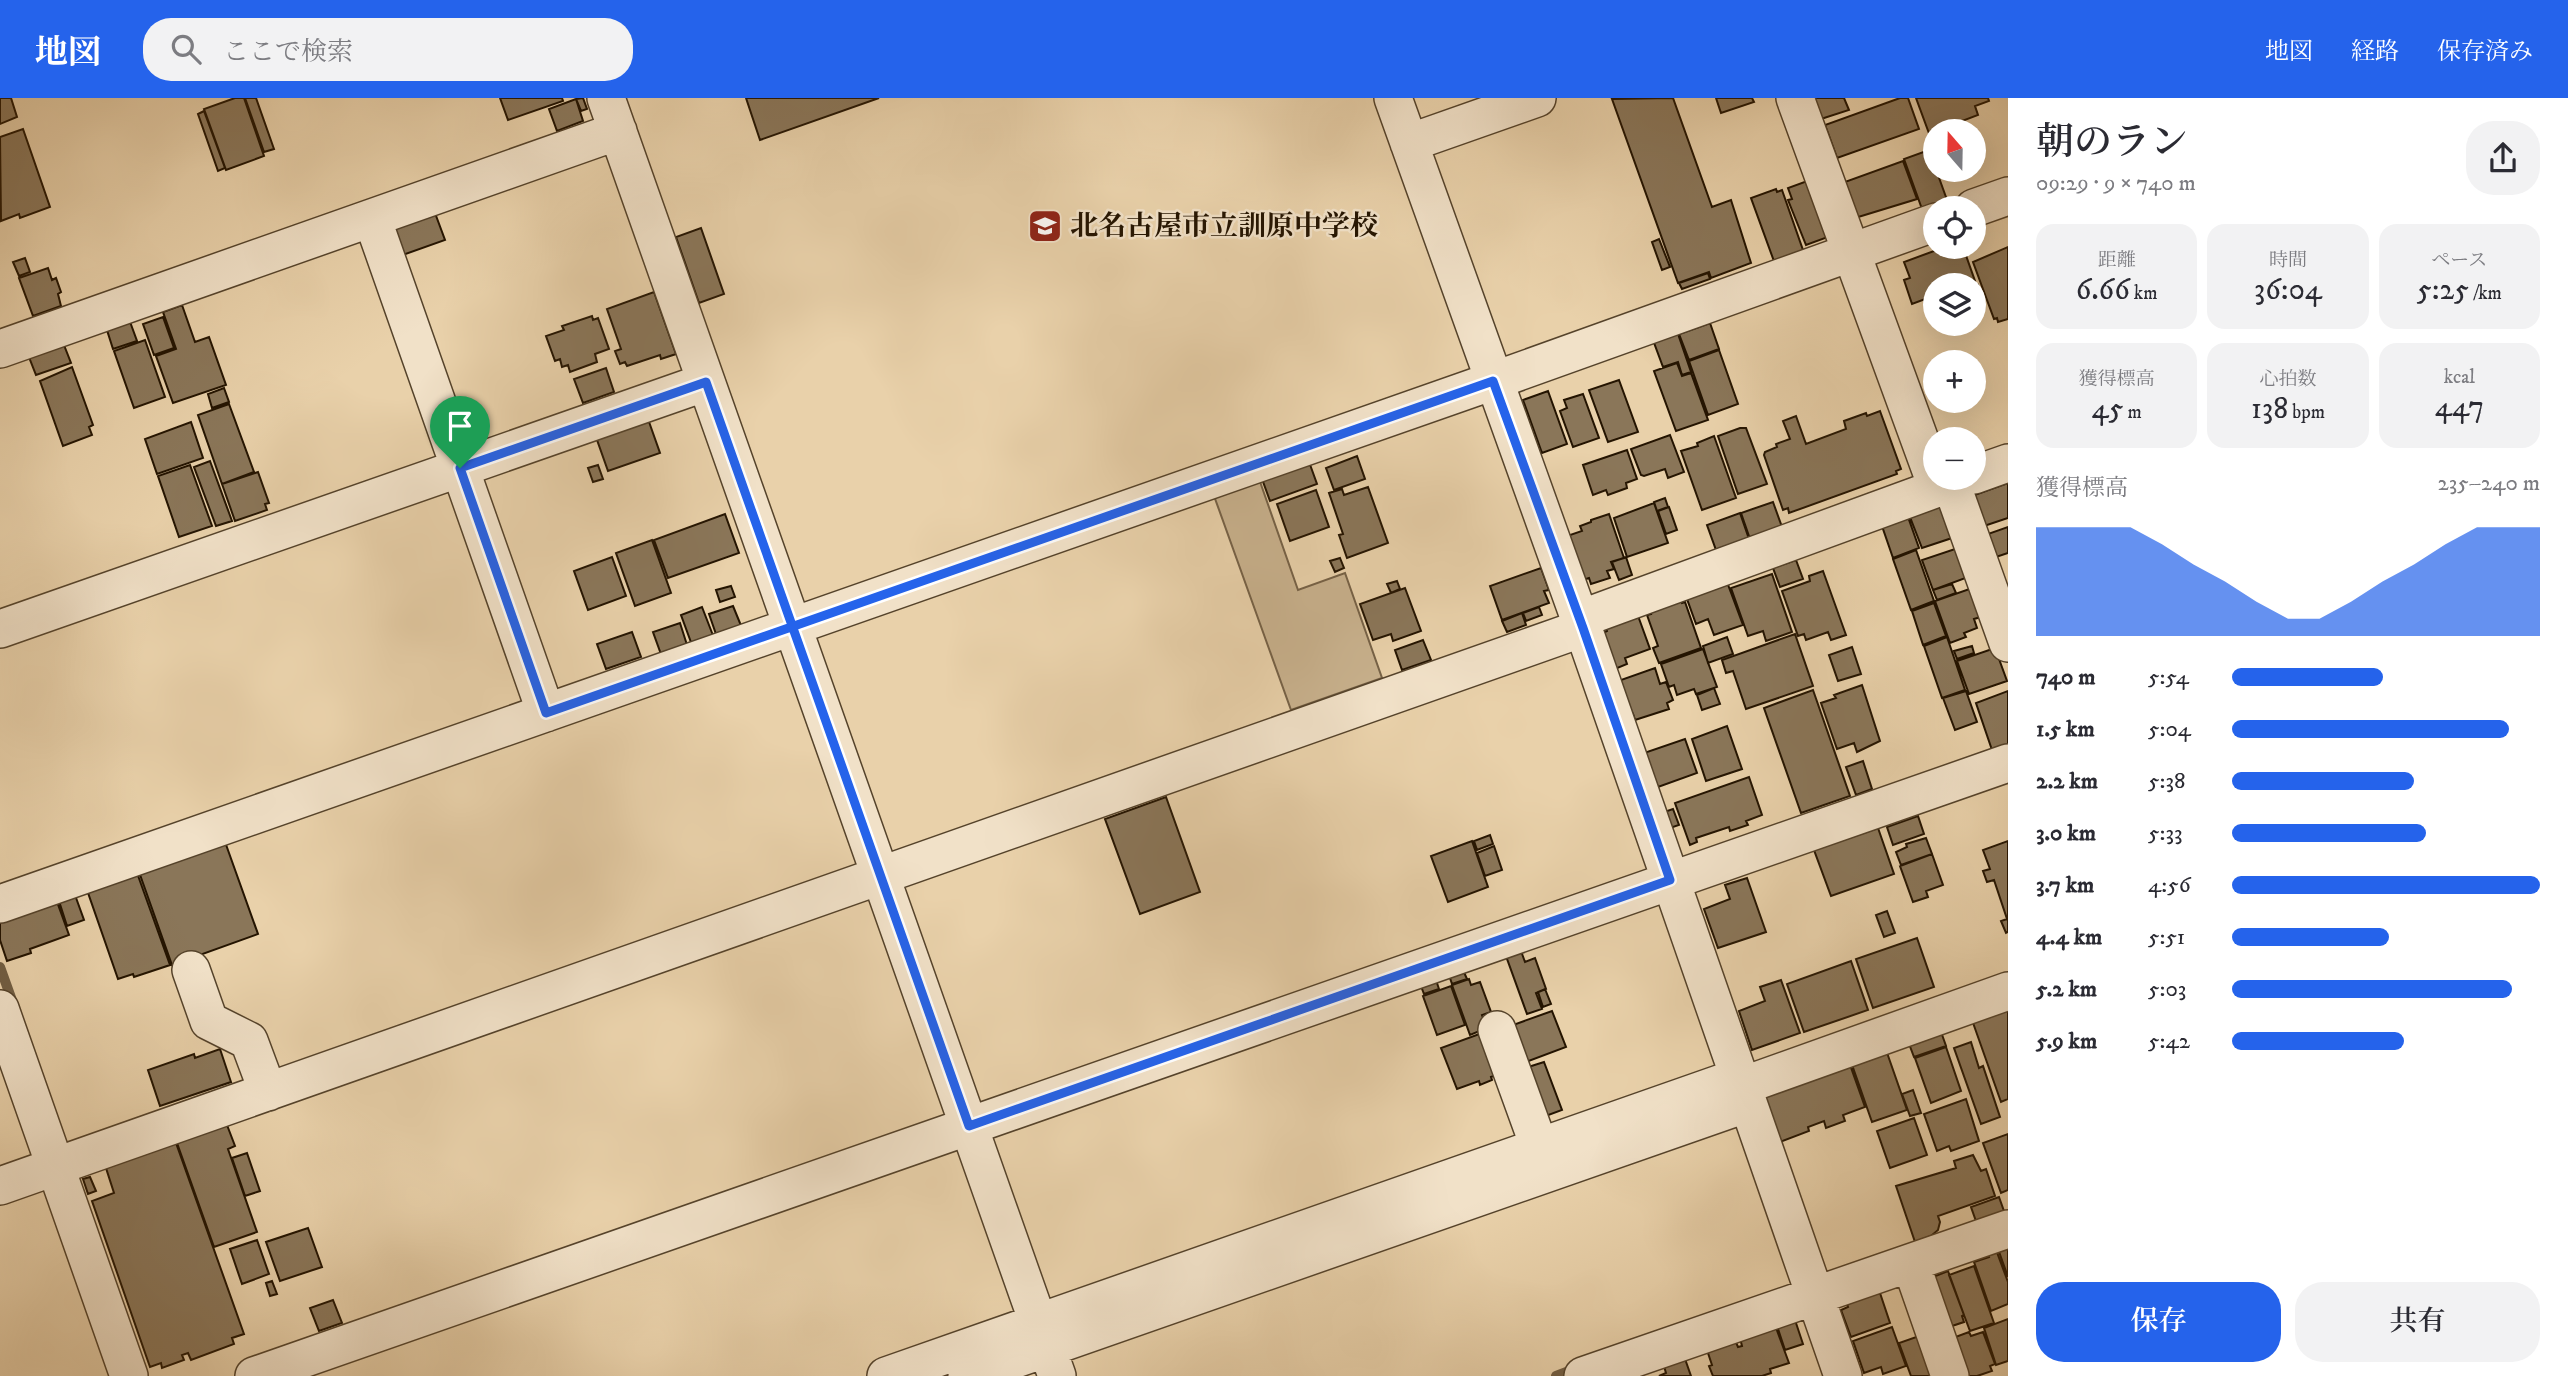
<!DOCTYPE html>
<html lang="ja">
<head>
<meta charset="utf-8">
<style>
	:root { --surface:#fff; --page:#f2f2f3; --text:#2b2b33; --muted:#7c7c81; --accent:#2563eb }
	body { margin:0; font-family:"IM FELL DW Pica","Noto Serif JP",serif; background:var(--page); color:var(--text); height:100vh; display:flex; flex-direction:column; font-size:26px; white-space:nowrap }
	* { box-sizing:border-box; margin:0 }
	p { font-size:23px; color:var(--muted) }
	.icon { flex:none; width:38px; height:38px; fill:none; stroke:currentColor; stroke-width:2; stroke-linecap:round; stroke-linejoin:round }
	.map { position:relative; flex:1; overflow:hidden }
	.drawer { display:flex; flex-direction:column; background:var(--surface); width:560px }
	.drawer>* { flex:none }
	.needle { width:46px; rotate:340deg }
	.tools { position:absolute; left:1923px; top:21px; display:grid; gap:14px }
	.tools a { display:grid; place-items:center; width:63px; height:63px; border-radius:50%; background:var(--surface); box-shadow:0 7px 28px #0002; font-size:35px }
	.pin { position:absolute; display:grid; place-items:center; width:60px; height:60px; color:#fff; margin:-72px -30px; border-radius:50% 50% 50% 0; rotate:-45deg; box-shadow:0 0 7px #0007 }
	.pin .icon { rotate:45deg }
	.round { display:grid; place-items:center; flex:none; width:74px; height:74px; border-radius:28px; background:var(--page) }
	.head { display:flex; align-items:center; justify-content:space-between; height:119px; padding:0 28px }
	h1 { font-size:38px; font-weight:600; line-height:52px }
	.metrics { display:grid; grid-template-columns:repeat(3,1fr); gap:10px; height:119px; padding:7px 28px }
	.metrics div { display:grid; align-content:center; border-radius:18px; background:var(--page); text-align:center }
	.metrics b { font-size:30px; font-weight:600 }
	.metrics small { font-size:19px; font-weight:400 }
	.metrics p { font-size:19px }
	.chart { height:196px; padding:14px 28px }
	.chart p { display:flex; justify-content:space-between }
	.chart svg { width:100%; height:126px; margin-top:7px; fill:var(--accent); opacity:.7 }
	.action { display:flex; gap:14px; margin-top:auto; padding:14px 28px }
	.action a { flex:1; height:80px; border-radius:28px; background:var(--accent); color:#fff; font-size:28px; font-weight:600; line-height:80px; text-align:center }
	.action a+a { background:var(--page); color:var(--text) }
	ul { padding:0 28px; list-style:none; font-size:23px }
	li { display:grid; grid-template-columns:112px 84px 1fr; align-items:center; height:52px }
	li i { height:18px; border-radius:9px; background:var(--accent) }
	header { display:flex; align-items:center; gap:42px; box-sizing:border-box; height:98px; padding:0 35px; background:var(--accent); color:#fff }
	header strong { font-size:33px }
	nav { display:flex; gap:38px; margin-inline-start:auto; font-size:24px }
	.search { width:490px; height:63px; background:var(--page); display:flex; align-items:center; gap:18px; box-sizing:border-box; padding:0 24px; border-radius:28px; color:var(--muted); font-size:26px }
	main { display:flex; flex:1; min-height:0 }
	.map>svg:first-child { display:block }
</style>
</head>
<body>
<header>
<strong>地図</strong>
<div class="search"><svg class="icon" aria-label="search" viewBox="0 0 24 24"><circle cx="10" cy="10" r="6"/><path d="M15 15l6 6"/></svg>ここで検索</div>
<nav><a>地図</a><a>経路</a><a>保存済み</a></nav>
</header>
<main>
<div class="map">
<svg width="2008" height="1278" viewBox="0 0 2008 1278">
	<rect width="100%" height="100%" fill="#e9d1aa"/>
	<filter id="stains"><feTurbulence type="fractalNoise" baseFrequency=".00286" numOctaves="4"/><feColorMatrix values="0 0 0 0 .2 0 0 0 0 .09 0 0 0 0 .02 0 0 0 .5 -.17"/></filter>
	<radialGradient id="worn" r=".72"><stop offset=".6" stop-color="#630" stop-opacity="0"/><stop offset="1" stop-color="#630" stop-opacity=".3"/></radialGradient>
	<!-- green -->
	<path fill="#c8b18d" stroke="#766247" stroke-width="2" d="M1258 378 1298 492 1345 475 1382 580 1291 612 1213 395Z"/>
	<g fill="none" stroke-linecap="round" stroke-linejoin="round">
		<!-- stream -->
		<path stroke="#725f44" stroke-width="10" d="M0 869 14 908
			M1556 1278 1577 1270"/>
	</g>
	<!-- building -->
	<path fill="#8a7659" stroke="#241401" stroke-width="2" d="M0 0H11L17 19 0 26Z
		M235 0H244L264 58 226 72 204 11Z
		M245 0H256L274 51 264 54Z
		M500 0H562L563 3 508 22Z
		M583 0 587 11 581 13 576 1Z
		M746 0H879L760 42Z
		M1673 0 1712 109 1731 102 1751 165 1711 180 1709 174 1678 185 1612 1Z
		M1716 0H1752L1754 4 1721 15Z
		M1813 0H1844L1849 12 1821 21Z
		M1900 0H1908L1919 31 1837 60 1825 27Z
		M1916 0H1988L1989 3 1975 8 1978 17 1954 26 1955 29 1936 33V36L1930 38Z
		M576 1 583 23 557 33 549 11Z
		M204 13 225 70 218 73 198 16Z
		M23 31 50 109 20 120 19 116 1 123 0 39Z
		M1929 52 1947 102 1922 111 1904 61Z
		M1903 63 1917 101 1855 120 1842 85Z
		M1810 82 1828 139 1806 147 1788 102 1792 101 1788 90Z
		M1776 91 1777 94 1782 92 1804 155 1775 166 1751 100Z
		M435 115 445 142 397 159 393 129Z
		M701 130 724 196 699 205 676 139Z
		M1659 141 1670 169 1662 172 1652 144Z
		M1945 149H1963L1975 183 1964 187H1936V197L1912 206 1904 182 1910 180 1904 164Z
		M2008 149V221L1998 224 1997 220 1994 221 1973 164Z
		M25 160 30 174 19 178 13 164Z
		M48 170 52 182 56 180 61 194 58 196 61 208 33 218 19 180Z
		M1708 175 1710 181 1682 191 1679 185Z
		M1978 187 1983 202 1974 205V189Z
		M654 194 676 256 661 261 660 257 627 268 625 264 620 266 615 253 621 251 607 211Z
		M182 207 195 244 209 239 226 287 173 305 156 258 176 251 163 214Z
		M592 218 593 222 598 220 609 251 595 256 597 264 570 274 568 267 562 269 560 261 555 263 546 238 564 232 562 228Z
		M163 219 174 250 154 257 143 226Z
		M129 221 137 243 113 251 106 229Z
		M1710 225 1719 251 1689 262 1679 236Z
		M1677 233 1691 274 1682 277 1678 264 1663 269 1653 242Z
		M62 242 71 265 36 277 27 254Z
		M145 242 165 299 134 310 114 253Z
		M1719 252 1738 306 1708 317 1689 263Z
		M1677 265 1682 278 1691 275 1708 322 1676 333 1654 273Z
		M72 269 93 327 89 329 92 337 63 348 40 283Z
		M606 270 614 294 583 305 574 281Z
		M1619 282 1638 334 1608 344 1589 292Z
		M224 290 229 304 212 310 208 296Z
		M1548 293 1567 346 1542 355 1523 302Z
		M1583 296 1599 340 1573 349 1560 313 1567 310 1564 302Z
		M229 306 254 374 222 386 198 317Z
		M1880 313 1901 371 1896 373 1897 376 1789 415 1788 410 1783 412 1764 357 1765 354 1777 349 1776 346 1790 341 1783 323 1796 318 1806 346 1846 331 1844 323 1866 315 1867 318Z
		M648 321 660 355 608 373 596 339Z
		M191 324 203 360 157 376 145 341Z
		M1740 330H1746L1767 386 1738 396 1718 338Z
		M1670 337 1684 374 1668 380 1665 371 1644 378 1641 377 1631 351Z
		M1714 338 1736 400 1702 412 1681 353 1698 348 1697 345Z
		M1627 352 1637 381 1626 385 1627 390 1608 397 1606 392 1593 397 1583 367Z
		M1357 358 1365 381 1334 392 1326 370Z
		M1308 361 1317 386 1270 403 1261 378Z
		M210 363 232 423 216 428 194 369Z
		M190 367 212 428 179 439 158 378Z
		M598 367 603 381 593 384 588 370Z
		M258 374 269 405 265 406 267 412 235 423 222 386Z
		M2008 385V420L1984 428 1969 399Z
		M1368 389 1388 445 1347 460 1339 437 1343 436 1329 395 1342 391 1344 397Z
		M1316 392 1329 429 1290 443 1277 406Z
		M1665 400 1668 409 1657 413 1654 404Z
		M1773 404 1782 429 1750 441 1741 415Z
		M1654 405 1668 445 1627 459 1614 420Z
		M1944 407 1955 439 1922 450 1910 419Z
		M1669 409 1677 432 1666 436 1658 413Z
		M1740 415 1749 441 1716 452 1707 427Z
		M725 416 739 455 668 480 654 442Z
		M1609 416 1624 460 1611 464 1614 471 1607 473 1610 480 1591 486 1589 480 1583 482 1567 438 1582 433 1580 428 1591 424V422Z
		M1908 419 1919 450 1893 460 1882 428Z
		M2008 429V455L1993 460 1985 437Z
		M652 442 671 495 635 508 616 455Z
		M1961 449 1971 478 1933 492 1922 462Z
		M1916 452 1934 503 1911 512 1893 461Z
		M612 459 626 498 588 512 574 473Z
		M1626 459 1632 477 1619 482 1612 464Z
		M1340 460 1344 470 1335 474 1330 463Z
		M1796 462 1803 481 1780 489 1773 470Z
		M1541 470 1549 492 1544 493 1549 505 1502 522 1490 488Z
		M1823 473 1846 537 1831 542 1828 534 1806 542 1804 536 1798 538 1782 493 1810 483 1809 478Z
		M1772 476 1792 534 1766 543 1763 533 1748 538 1731 490Z
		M1397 483 1400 491 1391 495 1387 486Z
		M1727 484 1743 527 1714 537 1708 521 1696 526 1687 501Z
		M1952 486 1956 495 1937 502 1933 492Z
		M731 488 735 499 720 504 716 492Z
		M1978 488 1988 517 1974 521 1977 530 1964 535 1966 539 1950 545 1935 503Z
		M1405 490 1421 533 1393 543 1391 536 1373 542 1360 506Z
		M1681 502 1682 505 1685 504 1701 550 1659 565 1653 550 1658 548 1647 517 1651 516 1650 513Z
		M1934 505 1946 538 1923 547 1912 513Z
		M733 508 742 530 717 539 709 516Z
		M702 509 714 540 692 547 681 517Z
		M1539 509 1542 517 1526 523 1523 515Z
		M1522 515 1526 527 1507 534 1502 523Z
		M1637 515 1650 551 1625 560 1627 566 1615 571 1603 535 1607 533 1606 529Z
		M680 525 688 550 662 559 653 534Z
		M632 534 641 559 606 571 597 546Z
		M1795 536 1813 588 1746 611 1733 573 1726 575 1722 562Z
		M1727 539 1733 556 1708 565 1703 548Z
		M1947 539 1965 592 1942 600 1924 548Z
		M1423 542 1431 562 1402 572 1395 552Z
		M1972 548 1974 555 1957 561 1954 553Z
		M1852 549 1861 576 1838 583 1829 557Z
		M1995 550 2007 583 1969 596 1957 563Z
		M1703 551 1717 589 1696 596 1694 591 1677 597 1674 587 1669 589 1661 566Z
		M1655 570 1660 586 1666 584 1673 602 1667 605 1669 611 1635 622 1633 616 1630 618 1618 583Z
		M1862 587 1880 643 1857 654 1854 645 1837 651 1821 605 1836 600 1834 597Z
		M1714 590 1720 606 1702 612 1697 597Z
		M1813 592 1850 698 1801 715 1764 610Z
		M1966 593 1977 624 1955 632 1943 600Z
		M2008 593V647L1992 652 1976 605Z
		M1727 628 1742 671 1706 683 1692 641Z
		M1685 641 1697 675 1658 689 1644 655Z
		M1863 663 1872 691 1856 697 1846 669Z
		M1749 679 1762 717 1746 723 1748 727 1730 733 1729 729 1696 740 1697 744 1690 747 1675 705Z
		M1166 699 1200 794 1140 816 1105 721Z
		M1673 711 1679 727 1670 730 1664 714Z
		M1918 718 1924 736 1893 747 1887 729Z
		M1878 730 1894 776 1831 798 1814 752Z
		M1490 737 1493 746 1477 752 1474 743Z
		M1926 740 1932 756 1901 767 1896 754 1907 749 1906 746Z
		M224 741 258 836 172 867 138 771Z
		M1472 743 1488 789 1448 804 1431 758Z
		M2008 743V834L2006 835 2001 823 2007 821 1994 782 1987 784 1983 773 1990 771 1983 752Z
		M1494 748 1502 772 1485 778 1477 755Z
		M1932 756 1943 787 1926 793 1928 799 1913 804 1900 768Z
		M136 772 170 867 134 879 133 876 118 881 86 789Z
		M1747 780 1766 834 1718 850 1704 811 1730 801 1725 787Z
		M75 797 84 822 67 828 59 803Z
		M56 801 69 837 30 851 31 855 7 863 0 842V821Z
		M1887 813 1895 835 1884 839 1876 817Z
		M1917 840 1934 889 1873 910 1856 861Z
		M1521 853 1525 864 1535 860 1546 891 1536 895 1542 911 1527 916 1506 858Z
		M1851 863 1868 912 1804 934 1787 886Z
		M1463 872 1467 881 1452 886 1449 877Z
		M1469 881 1471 887 1480 884 1491 914 1482 917 1487 930 1470 937 1452 887Z
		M1436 882 1439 891 1424 896 1421 888Z
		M1781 882 1800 935 1752 952 1739 913 1765 903 1760 889Z
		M1451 888 1465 927 1437 937 1423 898Z
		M1545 891 1551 906 1543 909 1538 894Z
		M2008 910V1001L2001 1004 1972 922Z
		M1552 913 1566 949 1526 964 1513 927Z
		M1940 931 1946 948 1914 959 1908 943Z
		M1482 935 1497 977 1491 979 1492 982 1480 987 1479 983 1457 991 1441 950Z
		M1971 944 1979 970 1983 968 2000 1019 1981 1026 1954 950Z
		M1885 949 1907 1012 1872 1024 1850 961Z
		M1946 949 1961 993 1931 1005 1915 960Z
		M220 951 231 984 160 1008 148 972 194 956 195 960Z
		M1544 964 1562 1012 1543 1019 1525 970Z
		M1849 964 1865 1009 1843 1017 1845 1023 1826 1030 1824 1023 1808 1029 1809 1033 1780 1044 1763 993Z
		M1913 992 1921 1015 1910 1018 1902 996Z
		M1966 1001 1979 1043 1951 1053 1949 1048 1937 1053 1924 1016Z
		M1914 1020 1927 1057 1890 1070 1877 1033Z
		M227 1027 235 1048 228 1051 257 1134 214 1149 177 1045Z
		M2008 1036V1092L2001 1095 1983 1045Z
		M176 1045 244 1236 232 1240 234 1246 191 1262 188 1255 182 1257 184 1262 162 1270 161 1265 150 1269 92 1103 114 1095 106 1070Z
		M247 1055 260 1093 245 1098 232 1060Z
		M1973 1057 1981 1073 1986 1071 1995 1098 1938 1118 1940 1124 1938 1132 1931 1138 1915 1144 1896 1088 1956 1070 1954 1063Z
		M90 1079 96 1093 88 1096 83 1081Z
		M1999 1099 2005 1116 1977 1126 1971 1109Z
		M308 1130 322 1169 280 1183 266 1144Z
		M257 1142 269 1176 242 1186 230 1151Z
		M2008 1144V1179L1997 1148Z
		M1995 1149 2008 1184V1206L1991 1213 1974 1164 1989 1159 1987 1152Z
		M1974 1168 1994 1225 1970 1233 1949 1177Z
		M1948 1173 1964 1217 1962 1218 1964 1224 1946 1230 1928 1181Z
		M272 1183 277 1196 270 1198 266 1185Z
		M1880 1195 1890 1225 1851 1239 1841 1212 1848 1209 1846 1203Z
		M333 1202 342 1225 319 1233 310 1210Z
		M2008 1221V1263L1996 1267 1984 1230Z
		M1795 1222 1803 1246 1785 1252 1777 1228Z
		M1775 1227 1789 1265 1770 1271 1771 1275 1762 1278H1713L1709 1268 1712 1267 1707 1252 1735 1242 1738 1249 1742 1248 1740 1240Z
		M1892 1229 1906 1268 1883 1276 1881 1269 1864 1275 1853 1243Z
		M1969 1234 1971 1238 1983 1234 1995 1266 1990 1268 1992 1273 1977 1278H1967L1950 1241Z
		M1922 1237 1937 1278H1911L1899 1245Z
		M1684 1258 1691 1278H1659L1666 1275 1663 1265Z"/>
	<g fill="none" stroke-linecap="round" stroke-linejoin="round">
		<!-- minor casing -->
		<g stroke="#55432b" stroke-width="40">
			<path id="minor" d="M606 0 1057 1278
				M1393 0 1583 530 1843 1278
				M1795 0 1937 389
				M1409 45 1537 0
				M1974 110 2008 98
				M372 120 546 615
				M0 251 618 33
				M1974 377 2008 365
				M1951 385 2008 545
				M1580 521 1965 380
				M0 531 706 284
				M0 806 1493 283 1936 124
				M191 872 209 923 249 943 268 994
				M0 911 129 1278
				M1497 932 1539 1048
				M1742 988 2008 893
				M0 1088 1583 530
				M1911 1166 1950 1278
				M254 1278 2008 665
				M886 1278 1739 979
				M967 1278 1748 1005
				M1583 1278 2008 1131"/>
		</g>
		<!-- minor -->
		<use href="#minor" stroke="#f1e1c8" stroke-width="37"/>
	</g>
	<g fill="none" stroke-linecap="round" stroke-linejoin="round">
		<!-- route casing -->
		<g stroke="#fff" stroke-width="14">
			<path id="route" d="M460 370 706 284C794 532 881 780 969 1028L1670 782 1583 530 1493 283 546 615 460 370"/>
		</g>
		<!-- route -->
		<use href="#route" stroke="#2563eb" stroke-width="9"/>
	</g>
	<!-- icons -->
	<defs>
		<g id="school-square" transform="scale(1.75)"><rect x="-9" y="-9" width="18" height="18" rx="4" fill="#8f2418" stroke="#f1e1c8"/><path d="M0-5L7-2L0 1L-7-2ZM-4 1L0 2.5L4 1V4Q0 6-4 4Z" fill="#fff"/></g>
	</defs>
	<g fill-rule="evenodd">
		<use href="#school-square" x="1045" y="128"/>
	</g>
	<g text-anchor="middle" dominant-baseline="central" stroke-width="5" stroke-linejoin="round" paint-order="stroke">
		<!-- poi labels -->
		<g font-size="28" font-weight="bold" fill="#241401" stroke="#f1e1c8" text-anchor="start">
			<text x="1070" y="128">北名古屋市立訓原中学校</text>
		</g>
	</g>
	<rect width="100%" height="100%" filter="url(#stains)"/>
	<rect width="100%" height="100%" fill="url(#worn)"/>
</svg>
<div class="tools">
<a><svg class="needle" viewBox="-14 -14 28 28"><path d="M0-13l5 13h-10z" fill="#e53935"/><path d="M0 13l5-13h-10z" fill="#7c7c81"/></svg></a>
<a><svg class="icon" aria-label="locate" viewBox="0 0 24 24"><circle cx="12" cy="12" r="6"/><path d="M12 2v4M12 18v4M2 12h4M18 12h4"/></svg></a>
<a><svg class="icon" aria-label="layers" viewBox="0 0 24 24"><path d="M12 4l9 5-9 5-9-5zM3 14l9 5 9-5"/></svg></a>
<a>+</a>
<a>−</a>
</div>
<div class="pin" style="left:460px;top:370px;background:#1e9e55"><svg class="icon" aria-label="arrive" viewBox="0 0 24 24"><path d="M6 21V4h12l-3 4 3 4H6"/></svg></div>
</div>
<section class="drawer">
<div class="head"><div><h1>朝のラン</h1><p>09:29 · 9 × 740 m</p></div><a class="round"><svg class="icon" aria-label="share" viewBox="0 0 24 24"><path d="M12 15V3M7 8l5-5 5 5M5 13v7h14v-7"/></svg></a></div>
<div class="metrics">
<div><p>距離</p><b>6.66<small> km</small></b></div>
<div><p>時間</p><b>36:04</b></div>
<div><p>ペース</p><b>5:25<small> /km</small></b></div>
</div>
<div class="metrics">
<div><p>獲得標高</p><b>45<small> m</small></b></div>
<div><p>心拍数</p><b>138<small> bpm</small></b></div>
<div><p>kcal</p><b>447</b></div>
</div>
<div class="chart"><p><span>獲得標高</span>235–240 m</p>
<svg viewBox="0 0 160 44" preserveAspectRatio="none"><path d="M0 44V6L10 6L20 6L30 6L40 12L50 19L60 25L70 32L80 38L90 38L100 32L110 25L120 19L130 12L140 6L150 6L160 6V44z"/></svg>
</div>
<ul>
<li><b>740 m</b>5:54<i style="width:49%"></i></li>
<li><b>1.5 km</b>5:04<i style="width:90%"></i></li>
<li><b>2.2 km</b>5:38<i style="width:59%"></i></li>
<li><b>3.0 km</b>5:33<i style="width:63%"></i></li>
<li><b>3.7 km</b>4:56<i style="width:100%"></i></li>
<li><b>4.4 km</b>5:51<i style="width:51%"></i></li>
<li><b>5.2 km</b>5:03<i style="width:91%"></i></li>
<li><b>5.9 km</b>5:42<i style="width:56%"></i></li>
</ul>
<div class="action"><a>保存</a><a>共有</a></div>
</section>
</main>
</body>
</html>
